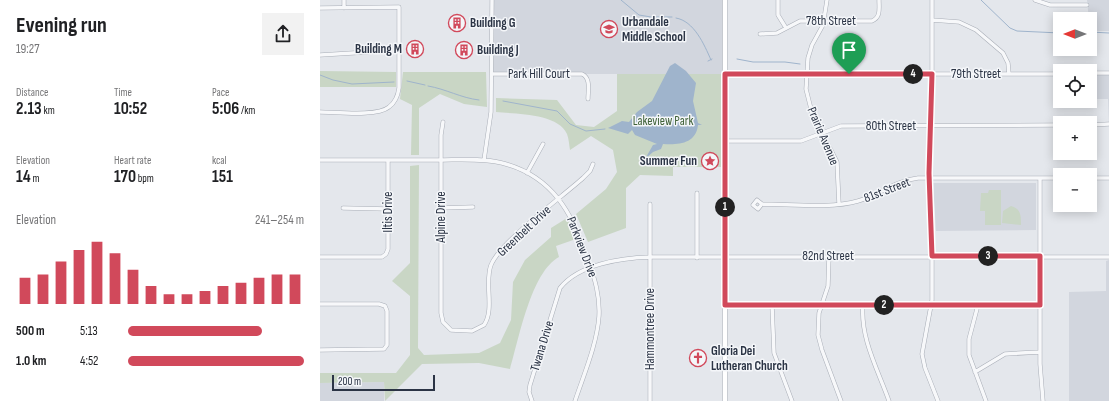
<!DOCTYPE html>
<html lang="en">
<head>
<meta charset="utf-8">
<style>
	:root { --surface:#fff; --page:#f2f2f2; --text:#202124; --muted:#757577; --accent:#d1495b }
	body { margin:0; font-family:"Sofia Sans Condensed",sans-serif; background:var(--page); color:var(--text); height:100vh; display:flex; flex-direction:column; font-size:15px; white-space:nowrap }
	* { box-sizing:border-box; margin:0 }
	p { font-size:13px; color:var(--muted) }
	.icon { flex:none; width:22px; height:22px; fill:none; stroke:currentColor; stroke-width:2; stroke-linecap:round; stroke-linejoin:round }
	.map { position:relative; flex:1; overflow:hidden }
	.drawer { display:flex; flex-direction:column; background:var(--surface); width:320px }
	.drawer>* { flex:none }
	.needle { width:26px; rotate:270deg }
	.buttons { position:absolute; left:733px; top:12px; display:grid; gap:8px }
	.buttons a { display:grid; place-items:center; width:44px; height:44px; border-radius:0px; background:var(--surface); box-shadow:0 2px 10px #0003; font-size:20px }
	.scale { position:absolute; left:12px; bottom:10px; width:103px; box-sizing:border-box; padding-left:4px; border:2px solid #2b3445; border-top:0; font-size:11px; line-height:14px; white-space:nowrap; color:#2b3445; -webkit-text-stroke:3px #f4f6f9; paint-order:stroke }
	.pin { position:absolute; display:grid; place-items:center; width:34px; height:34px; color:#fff; margin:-41px -17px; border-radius:50% 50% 50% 0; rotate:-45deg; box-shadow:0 0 4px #0007 }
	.pin .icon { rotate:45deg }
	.km { position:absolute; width:20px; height:20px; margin:-10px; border-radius:50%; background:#222; color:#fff; font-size:11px; line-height:20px; text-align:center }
	.round { display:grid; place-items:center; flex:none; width:42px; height:42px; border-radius:0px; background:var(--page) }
	.overview { display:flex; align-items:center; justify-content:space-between; height:68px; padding:0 16px }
	h1 { font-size:22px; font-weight:700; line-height:30px }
	.metrics { display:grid; grid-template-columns:repeat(3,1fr); gap:6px; height:68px; padding:4px 16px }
	.metrics div { display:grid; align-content:center }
	.metrics b { font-size:17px; font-weight:700 }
	.metrics small { font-size:11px; font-weight:400 }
	.metrics p { font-size:11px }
	.chart { height:112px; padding:8px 16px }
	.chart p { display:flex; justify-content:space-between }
	.chart svg { width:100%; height:72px; margin-top:4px; stroke:var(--accent); stroke-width:6 }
	ul { padding:0 16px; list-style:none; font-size:13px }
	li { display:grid; grid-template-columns:64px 48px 1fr; align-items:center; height:30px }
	li i { height:10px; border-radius:5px; background:var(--accent) }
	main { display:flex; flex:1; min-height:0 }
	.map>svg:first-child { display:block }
</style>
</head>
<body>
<main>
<section class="drawer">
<div class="overview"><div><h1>Evening run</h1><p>19:27</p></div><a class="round"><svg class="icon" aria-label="share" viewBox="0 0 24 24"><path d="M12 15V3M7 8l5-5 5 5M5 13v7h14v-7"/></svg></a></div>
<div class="metrics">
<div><p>Distance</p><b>2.13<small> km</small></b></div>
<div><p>Time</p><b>10:52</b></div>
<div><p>Pace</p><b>5:06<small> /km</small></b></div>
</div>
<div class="metrics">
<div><p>Elevation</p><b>14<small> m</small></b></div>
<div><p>Heart rate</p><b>170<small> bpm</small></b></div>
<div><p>kcal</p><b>151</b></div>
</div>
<div class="chart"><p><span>Elevation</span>241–254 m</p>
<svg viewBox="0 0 160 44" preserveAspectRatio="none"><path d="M5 44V28M15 44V26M25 44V18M35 44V11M45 44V6M55 44V13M65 44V23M75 44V33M85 44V38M95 44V38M105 44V36M115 44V33M125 44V31M135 44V28M145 44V26M155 44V26"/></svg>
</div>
<ul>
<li><b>500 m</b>5:13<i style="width:76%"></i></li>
<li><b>1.0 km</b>4:52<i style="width:100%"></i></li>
</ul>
</section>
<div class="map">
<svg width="789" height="401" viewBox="0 0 789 401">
	<rect width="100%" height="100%" fill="#e4e7ec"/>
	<!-- built -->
	<path fill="#d2d6de" d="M172 0H405V74H172Z
		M767 0H789V31H770Z
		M770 73H789V124L788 99H770Z
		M613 183H716V230L616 231Z
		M789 260V401H749V292L786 291V261Z
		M64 382V401H0V383Z"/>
	<!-- green -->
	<path fill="#c9d6c5" d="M0 71 76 72V87H0Z
		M83 72H166L167 107 144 104 120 94 99 108V155H91L92 105 80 99Z
		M297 74H405V167H353V176L320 175 306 188V228L268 242 256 214 286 189 297 172 293 150 271 136 250 150C249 145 249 139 247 134 238 113 195 114 176 112V98L237 100 256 125 274 127 297 111Z
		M99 165 98 348 104 355 159 353 180 343 191 320 193 282 205 260 231 237V228L247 218 256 239 236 246 239 257C211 272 199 339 190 369L159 363 102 364 65 401 64 382 0 383V373H76L90 355V296L72 281 90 263V166Z
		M669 190H681V225H665V211H660L661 193H668Z
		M691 206C701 209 701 215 701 225L682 223 683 211Z"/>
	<!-- water -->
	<path fill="#9fb4cc" d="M355 63 366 71 376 83 373 101 378 123 382 125H378C376 144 358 145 343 144L341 149 333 152 325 159 333 145 337 144 315 135 312 130 308 134 288 128 302 121 309 122 317 112 332 101 350 66Z"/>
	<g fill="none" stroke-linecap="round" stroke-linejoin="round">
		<!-- stream -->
		<path stroke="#9fb4cc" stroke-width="1" d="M301 0 319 15 331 17H352
			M661 0 690 28 697 31 740 33
			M356 18C374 21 384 44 391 60
			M770 32 789 33
			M417 59 433 62H465L480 64
			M388 61 392 59
			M0 75 13 80 32 84 74 82
			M87 81 105 85
			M108 86C126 89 141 98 159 100
			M183 101 237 111 250 124 266 131 285 129"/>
		<!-- street casing -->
		<g stroke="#a9aeb7" stroke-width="4.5">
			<path id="street" d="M24 0V8
				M458 0V15L466 28
				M507 0 503 25 492 45 488 58 486 89 492 113 517 162 519 204
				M612 0V74L609 173 612 227V300L602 354 605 368 618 401
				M715 0 730 5H767
				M0 8 79 7V88C78 95 76 102 69 107 57 117 16 112 0 112
				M612 20 639 22 656 30 683 53 688 63 689 74
				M440 34 457 33 480 21H552C561 17 559 9 559 0
				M0 55 49 52
				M770 73H789
				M172 74H262C271 78 268 90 268 99
				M405 74H740
				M123 122 121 135V313L123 322 131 330 152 331 164 325C175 309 164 283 171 265 180 242 242 197 263 178L270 171 273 164
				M770 125 789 124
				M405 141H481L521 126 740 125
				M0 160C39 160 79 160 118 160 139 160 161 158 182 163 233 176 253 214 268 260 275 279 280 296 279 316 277 344 264 374 255 401
				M164 160 171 112 172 0
				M207 173 223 144
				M720 178V364L723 401
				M770 178H789
				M330 204V401
				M442 204 438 209 433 205 437 200 442 204C470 204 511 209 538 201 559 195 575 181 598 178H740
				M23 208 68 209
				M121 208 153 207
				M509 256 508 286 499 313 498 335 502 350 521 401
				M0 257H62L66 254 68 249V160
				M377 258V193
				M0 304H59L65 306 67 311V345L64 349 0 350
				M405 305H720
				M452 305 454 353 472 401
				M543 305C540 338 558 370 569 401
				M658 305 649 339V355L666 401
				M655 372 685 354 720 352
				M212 401 209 392 210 385 240 288C259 264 301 258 330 257H789"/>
		</g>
		<!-- secondary casing -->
		<g stroke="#a9aeb7" stroke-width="5.5">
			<path id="secondary" d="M405 401V0"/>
		</g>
		<!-- street -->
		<use href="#street" stroke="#f7f8fa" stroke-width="3.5"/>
		<!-- secondary -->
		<use href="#secondary" stroke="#fff" stroke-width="4.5"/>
	</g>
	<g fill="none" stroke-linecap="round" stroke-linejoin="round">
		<!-- route casing -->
		<g stroke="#fff" stroke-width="8">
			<path id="route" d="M405 74H612L609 173 612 256H720V305H405Z"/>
		</g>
		<!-- route -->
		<use href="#route" stroke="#d1495b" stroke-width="5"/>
	</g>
	<!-- icons -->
	<defs>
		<g id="building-ring" transform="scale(0.9)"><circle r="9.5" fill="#f4f6f9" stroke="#d1495b" stroke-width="1.5"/><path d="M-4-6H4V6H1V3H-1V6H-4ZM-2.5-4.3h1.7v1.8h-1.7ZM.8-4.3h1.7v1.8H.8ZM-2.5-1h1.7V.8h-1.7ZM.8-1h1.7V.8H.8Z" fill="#d1495b"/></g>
		<g id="school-ring" transform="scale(0.9)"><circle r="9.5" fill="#f4f6f9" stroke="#d1495b" stroke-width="1.5"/><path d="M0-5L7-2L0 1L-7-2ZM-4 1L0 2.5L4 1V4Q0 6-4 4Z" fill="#d1495b"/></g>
		<g id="sight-ring" transform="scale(0.9)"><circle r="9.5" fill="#f4f6f9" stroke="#d1495b" stroke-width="1.5"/><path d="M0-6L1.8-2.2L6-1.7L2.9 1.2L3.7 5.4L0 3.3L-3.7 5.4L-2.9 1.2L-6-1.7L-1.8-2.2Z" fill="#d1495b"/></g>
		<g id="church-ring" transform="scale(0.9)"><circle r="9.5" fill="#f4f6f9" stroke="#d1495b" stroke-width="1.5"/><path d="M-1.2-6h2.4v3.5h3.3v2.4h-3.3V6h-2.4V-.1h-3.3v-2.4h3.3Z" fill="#d1495b"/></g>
	</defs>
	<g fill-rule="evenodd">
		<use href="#building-ring" x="137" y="23"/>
		<use href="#school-ring" x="289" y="29"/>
		<use href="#building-ring" x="95" y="49"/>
		<use href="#building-ring" x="144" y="50"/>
		<use href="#sight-ring" x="390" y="161"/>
		<use href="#church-ring" x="378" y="358"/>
	</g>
	<g text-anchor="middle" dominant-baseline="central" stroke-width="3" stroke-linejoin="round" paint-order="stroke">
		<!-- street labels -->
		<g font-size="13" fill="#2b3445" stroke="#f4f6f9">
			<text x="511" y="21">78th Street</text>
			<text x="219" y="74">Park Hill Court</text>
			<text x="656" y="74">79th Street</text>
			<text x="571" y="126">80th Street</text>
			<text transform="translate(503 136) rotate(67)">Prairie Avenue</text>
			<text transform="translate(567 190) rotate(-21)">81st Street</text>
			<text transform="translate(68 212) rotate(-90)">Iltis Drive</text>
			<text transform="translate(121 217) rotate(-90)">Alpine Drive</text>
			<text transform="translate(204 231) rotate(-43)">Greenbelt Drive</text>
			<text transform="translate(262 247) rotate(69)">Parkview Drive</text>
			<text x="508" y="256">82nd Street</text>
			<text transform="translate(330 329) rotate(-90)">Hammontree Drive</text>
			<text transform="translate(222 346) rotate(-73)">Twana Drive</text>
		</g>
		<!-- poi labels -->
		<g font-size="13" font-weight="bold" fill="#2b3445" stroke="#f4f6f9" text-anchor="start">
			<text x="302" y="22">Urbandale<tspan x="302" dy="15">Middle School</tspan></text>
			<text x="150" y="23">Building G</text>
			<text x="82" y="49" text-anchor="end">Building M</text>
			<text x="157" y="50">Building J</text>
			<text x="377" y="161" text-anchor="end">Summer Fun</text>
			<text x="391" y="351">Gloria Dei<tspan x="391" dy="15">Lutheran Church</tspan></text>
		</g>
		<!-- park labels -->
		<g font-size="13" fill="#3f6138" stroke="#f4f6f9">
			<text x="343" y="121">Lakeview Park</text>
		</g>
	</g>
</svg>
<div class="buttons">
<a><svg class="needle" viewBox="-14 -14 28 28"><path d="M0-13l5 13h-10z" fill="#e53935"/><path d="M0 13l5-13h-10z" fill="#757577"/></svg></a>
<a><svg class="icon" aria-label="locate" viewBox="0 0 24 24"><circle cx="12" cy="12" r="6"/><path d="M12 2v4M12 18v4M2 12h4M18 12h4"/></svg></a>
<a>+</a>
<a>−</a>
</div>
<div class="scale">200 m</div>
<div class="pin" style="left:529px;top:74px;background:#1e9e55"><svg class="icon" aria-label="arrive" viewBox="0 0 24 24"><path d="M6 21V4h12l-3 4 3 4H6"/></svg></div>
<b class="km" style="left:405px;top:207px">1</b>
<b class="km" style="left:564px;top:305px">2</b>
<b class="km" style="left:668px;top:256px">3</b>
<b class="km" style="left:593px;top:74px">4</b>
</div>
</main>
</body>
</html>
